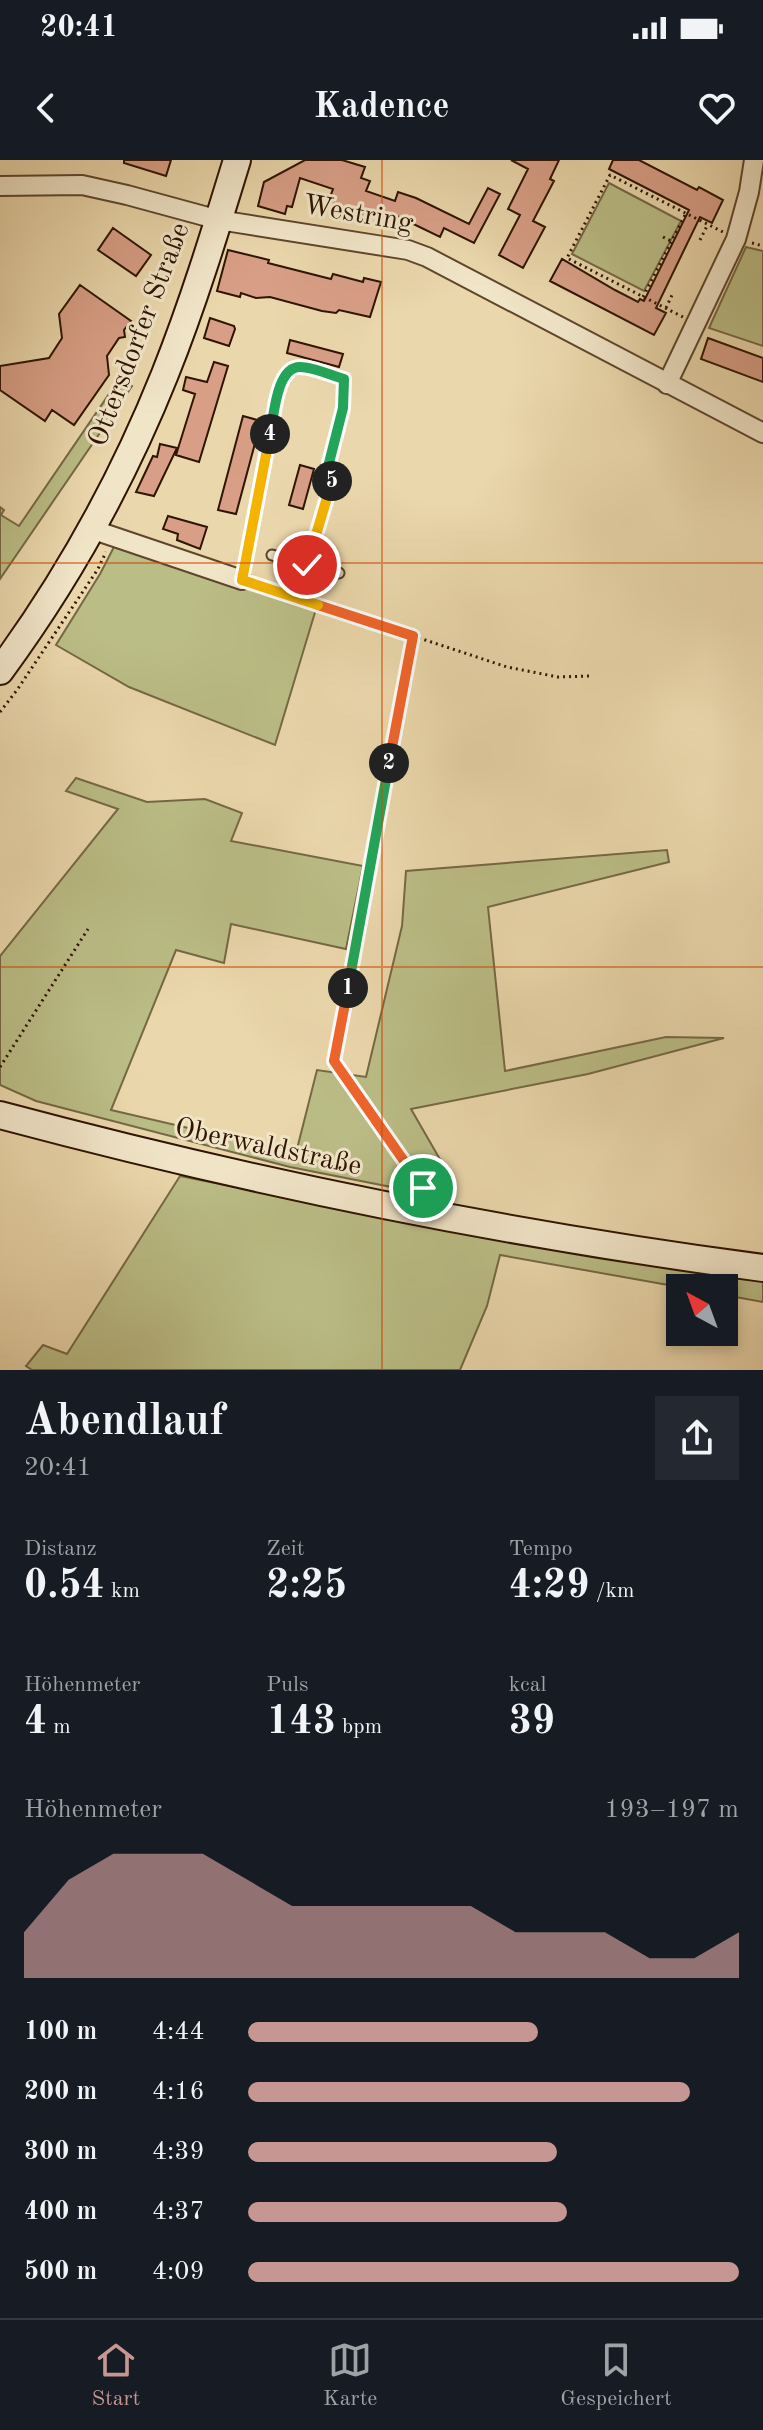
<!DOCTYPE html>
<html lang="de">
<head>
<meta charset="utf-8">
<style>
	:root { --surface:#171b24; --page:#242831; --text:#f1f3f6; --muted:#9ea1a6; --line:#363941; --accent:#c59692 }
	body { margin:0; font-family:"Old Standard TT",serif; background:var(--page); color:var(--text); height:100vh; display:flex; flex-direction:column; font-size:30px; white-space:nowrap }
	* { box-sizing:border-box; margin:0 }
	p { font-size:26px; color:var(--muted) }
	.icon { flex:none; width:44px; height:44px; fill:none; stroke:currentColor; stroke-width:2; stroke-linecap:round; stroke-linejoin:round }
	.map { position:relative; height:1210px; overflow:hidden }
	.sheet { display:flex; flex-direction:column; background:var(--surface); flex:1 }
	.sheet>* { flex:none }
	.needle { width:52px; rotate:319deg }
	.controls { position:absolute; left:666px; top:1114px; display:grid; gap:16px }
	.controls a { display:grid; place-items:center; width:72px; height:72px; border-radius:0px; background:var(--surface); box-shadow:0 4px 12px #0003; font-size:40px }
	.pin { position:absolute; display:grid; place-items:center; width:68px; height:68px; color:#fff; margin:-34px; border:4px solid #fff; border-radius:50%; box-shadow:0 2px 8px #0007 }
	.km { position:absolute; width:40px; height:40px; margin:-20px; border-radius:50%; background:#222; color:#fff; font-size:22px; line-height:40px; text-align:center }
	.round { display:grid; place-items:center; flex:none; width:84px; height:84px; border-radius:0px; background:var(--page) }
	.headline { display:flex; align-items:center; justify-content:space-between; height:136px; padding:0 24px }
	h1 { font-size:44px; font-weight:700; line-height:60px }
	.stats { display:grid; grid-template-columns:repeat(3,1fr); gap:12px; height:136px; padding:8px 24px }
	.stats div { display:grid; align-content:center }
	.stats b { font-size:40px; font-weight:700 }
	.stats small { font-size:22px; font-weight:400 }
	.stats p { font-size:22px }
	.chart { height:224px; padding:16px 24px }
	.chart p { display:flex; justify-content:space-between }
	.chart svg { width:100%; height:144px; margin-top:8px; fill:var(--accent); opacity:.7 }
	ul { padding:0 24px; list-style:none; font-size:26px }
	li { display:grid; grid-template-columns:128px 96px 1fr; align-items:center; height:60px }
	li i { height:20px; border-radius:10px; background:var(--accent) }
	.status { display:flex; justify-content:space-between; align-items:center; height:56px; padding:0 40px; background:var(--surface); direction:ltr }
	.status svg { height:22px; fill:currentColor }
	header { display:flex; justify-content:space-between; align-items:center; height:104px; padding:0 24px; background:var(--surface); font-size:36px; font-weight:700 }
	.dock { display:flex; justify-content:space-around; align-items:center; height:112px; border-top:2px solid var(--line); background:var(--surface); font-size:22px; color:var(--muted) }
	.dock a { display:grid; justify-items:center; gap:4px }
	.dock .current { color:var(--accent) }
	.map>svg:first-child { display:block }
</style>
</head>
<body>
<div class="status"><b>20:41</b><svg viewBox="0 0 49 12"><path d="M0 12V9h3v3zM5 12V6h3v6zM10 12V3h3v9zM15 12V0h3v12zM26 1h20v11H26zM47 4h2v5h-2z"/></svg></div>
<header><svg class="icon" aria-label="back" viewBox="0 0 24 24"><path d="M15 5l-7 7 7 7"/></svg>Kadence<svg class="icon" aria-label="heart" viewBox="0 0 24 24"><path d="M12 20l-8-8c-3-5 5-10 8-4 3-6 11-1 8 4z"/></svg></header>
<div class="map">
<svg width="763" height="1210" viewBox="0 0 763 1210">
	<rect width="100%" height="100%" fill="#ead7ab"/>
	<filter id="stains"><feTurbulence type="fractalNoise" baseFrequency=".0025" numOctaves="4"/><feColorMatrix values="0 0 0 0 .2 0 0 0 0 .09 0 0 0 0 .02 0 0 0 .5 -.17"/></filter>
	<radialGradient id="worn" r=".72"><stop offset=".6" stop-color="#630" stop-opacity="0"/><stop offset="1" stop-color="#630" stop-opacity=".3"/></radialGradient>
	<!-- green -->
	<path fill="#bbbd86" stroke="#756844" stroke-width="2" d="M609 23 681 61 644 131 572 94Z
		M746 87 763 91V186L709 168Z
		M120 218 132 226 0 419V347L4 350 1 355 19 366Z
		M115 385 316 449 275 585 129 527 56 485 100 414Z
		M76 618 147 642 205 639 242 653 231 681 363 706 346 789 231 764 224 803 176 790 111 950 296 993 317 910 366 917 402 766 406 711 667 690 669 702 488 747 505 911 666 877 724 878 588 914 411 949 449 1015 447 1038 290 1007 36 941 0 925V796L118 649 66 631Z
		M180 1016 520 1084 763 1119V1142L724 1135V1128H685L500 1095 487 1146 460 1210H32L26 1206 43 1185 67 1194Z"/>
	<!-- building -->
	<path fill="#d89f86" stroke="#2f1401" stroke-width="2" d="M124 0H171L166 16 124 3Z
		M305 0H342L365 7 361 18 370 21 366 31 395 41 398 32 416 38 469 64 488 28 500 34 474 83 444 68 440 77 399 57 397 64 363 52 360 61 333 52 334 48 327 45 333 29 300 18 292 47 287 46 285 54 258 46 264 22Z
		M511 0H559L550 19 554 21 533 61 545 67 523 108 499 95 520 55 508 49 528 9Z
		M613 0H639L697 30 699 27 723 40 712 63 700 57 656 148 666 153 654 175 550 121 562 99 615 130 638 142 640 139 644 141 689 50 609 9Z
		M113 68 151 95 136 116 98 90Z
		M228 90 269 100 268 103 331 119 333 114 363 122 364 118 381 122 370 157 339 150 336 153 322 151 270 137 256 138 241 133 240 137 217 131Z
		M80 125 131 161 124 170 125 177 119 178 107 196 109 215 74 265 52 250 45 261 0 230V206L49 198 62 178 59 154Z
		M210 158 234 166 235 169 229 186 204 178Z
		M708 178 763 198V222L701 199Z
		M290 180 343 194 339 207 287 193Z
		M214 202 228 206 199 302 176 295 195 234 183 230 186 217 207 222Z
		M243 256 261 261 236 354 218 350Z
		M160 284 177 288 154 336 136 332 153 296 157 297Z
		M300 305 314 309 303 349 289 345Z
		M168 356 207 367 200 389 177 380 178 374 163 369Z"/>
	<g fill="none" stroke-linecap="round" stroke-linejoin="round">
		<!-- lane casing -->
		<g stroke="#5e452c" stroke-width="13">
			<path id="lane" d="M307 405 339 413
				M242 420 280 224C294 195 320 212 344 219L343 248 329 303 332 320 307 405 272 395"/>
		</g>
		<!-- street casing -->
		<g stroke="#5e452c" stroke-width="22">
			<path id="street" d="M0 26 82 25 127 35 219 60 408 90 427 97 763 273
				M667 224 736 79 749 32 754 0
				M91 369 242 420"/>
		</g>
		<!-- secondary casing -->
		<g stroke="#2f1401" stroke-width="30">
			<path id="secondary" d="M0 511C67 420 123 319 165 214 193 144 215 72 237 0
				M0 955C251 1022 505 1074 763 1108"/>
		</g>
		<!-- path -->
		<path stroke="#2f1401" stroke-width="3" stroke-dasharray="2 4" stroke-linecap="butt" d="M663 77 671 81
			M700 80 707 66
			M752 83 763 86
			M643 137 685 55
			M666 148 672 135
			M683 157 567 98 610 15 723 72
			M257 425 413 476 334 901 423 1028 422 1033
			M413 476 507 507 558 517 589 516
			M0 552 17 530 98 409 106 392
			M0 907 88 769"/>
		<!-- lane -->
		<use href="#lane" stroke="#f1e5c8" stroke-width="9"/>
		<!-- street -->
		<use href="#street" stroke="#f1e5c8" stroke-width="18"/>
		<!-- secondary -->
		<use href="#secondary" stroke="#f1e5c8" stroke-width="26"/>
	</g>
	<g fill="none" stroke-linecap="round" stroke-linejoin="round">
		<!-- split-1 casing -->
		<g stroke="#fff" stroke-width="16">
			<path id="split-1" d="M348 828 334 901 423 1028"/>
		</g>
		<!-- split-2 casing -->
		<g stroke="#fff" stroke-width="16">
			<path id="split-2" d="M348 828 389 603"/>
		</g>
		<!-- split-3 casing -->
		<g stroke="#fff" stroke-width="16">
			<path id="split-3" d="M318 445 413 476 389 603"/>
		</g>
		<!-- split-4 casing -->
		<g stroke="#fff" stroke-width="16">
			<path id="split-4" d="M270 274 242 420 318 445"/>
		</g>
		<!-- split-5 casing -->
		<g stroke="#fff" stroke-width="16">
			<path id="split-5" d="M270 274C274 257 276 207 300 207 313 207 330 215 344 219L343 248 329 303 332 321"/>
		</g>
		<!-- split-6 casing -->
		<g stroke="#fff" stroke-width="16">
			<path id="split-6" d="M307 405 332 321"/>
		</g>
		<!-- split-1 -->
		<use href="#split-1" stroke="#f0652b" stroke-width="10"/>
		<!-- split-2 -->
		<use href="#split-2" stroke="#22a559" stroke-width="10"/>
		<!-- split-3 -->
		<use href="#split-3" stroke="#f0652b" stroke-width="10"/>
		<!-- split-4 -->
		<use href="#split-4" stroke="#f5b400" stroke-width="10"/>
		<!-- split-5 -->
		<use href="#split-5" stroke="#22a559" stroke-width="10"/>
		<!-- split-6 -->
		<use href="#split-6" stroke="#f5b400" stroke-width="10"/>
	</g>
	<!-- grid -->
	<path fill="none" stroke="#cc4f0a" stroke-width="2" stroke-opacity="0.55" d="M382 0V1210M0 403H763M0 807H763"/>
	<g text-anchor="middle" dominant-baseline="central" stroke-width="6" stroke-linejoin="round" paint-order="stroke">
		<!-- street labels -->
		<g font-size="28" fill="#2f1401" stroke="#f1e5c8">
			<text transform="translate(358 55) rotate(10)">Westring</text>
			<text transform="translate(140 175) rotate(-69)">Ottersdorfer Straße</text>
			<text transform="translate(268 988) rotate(12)">Oberwaldstraße</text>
		</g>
	</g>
	<rect width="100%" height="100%" filter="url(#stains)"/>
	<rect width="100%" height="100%" fill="url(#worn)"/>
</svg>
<div class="controls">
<a><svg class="needle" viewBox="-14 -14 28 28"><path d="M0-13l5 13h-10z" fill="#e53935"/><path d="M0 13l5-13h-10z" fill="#9ea1a6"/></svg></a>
</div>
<div class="pin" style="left:423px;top:1028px;background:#1e9e55"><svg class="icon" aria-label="arrive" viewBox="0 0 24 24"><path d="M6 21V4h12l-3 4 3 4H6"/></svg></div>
<div class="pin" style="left:307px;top:405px;background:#d93025"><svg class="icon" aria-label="check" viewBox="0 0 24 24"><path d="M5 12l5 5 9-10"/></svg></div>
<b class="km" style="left:348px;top:828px">1</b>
<b class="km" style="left:389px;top:603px">2</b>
<b class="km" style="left:270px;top:274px">4</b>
<b class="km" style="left:332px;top:321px">5</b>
</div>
<section class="sheet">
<div class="headline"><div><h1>Abendlauf</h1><p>20:41</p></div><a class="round"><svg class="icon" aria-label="share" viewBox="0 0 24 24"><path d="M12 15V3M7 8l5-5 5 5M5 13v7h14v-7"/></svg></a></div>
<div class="stats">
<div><p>Distanz</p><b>0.54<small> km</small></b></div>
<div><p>Zeit</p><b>2:25</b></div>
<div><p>Tempo</p><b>4:29<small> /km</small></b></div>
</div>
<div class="stats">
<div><p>Höhenmeter</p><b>4<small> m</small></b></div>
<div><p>Puls</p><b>143<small> bpm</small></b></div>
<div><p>kcal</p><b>39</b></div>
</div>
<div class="chart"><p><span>Höhenmeter</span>193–197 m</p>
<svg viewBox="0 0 160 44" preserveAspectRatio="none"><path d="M0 44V30L10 14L20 6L30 6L40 6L50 14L60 22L70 22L80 22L90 22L100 22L110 30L120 30L130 30L140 38L150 38L160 30V44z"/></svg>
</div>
<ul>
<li><b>100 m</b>4:44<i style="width:59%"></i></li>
<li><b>200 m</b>4:16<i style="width:90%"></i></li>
<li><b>300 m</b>4:39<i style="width:63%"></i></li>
<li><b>400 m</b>4:37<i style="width:65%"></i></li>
<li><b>500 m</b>4:09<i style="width:100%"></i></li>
</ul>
</section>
<nav class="dock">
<a class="current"><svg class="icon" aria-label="home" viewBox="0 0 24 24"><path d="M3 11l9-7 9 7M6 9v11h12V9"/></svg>Start</a>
<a><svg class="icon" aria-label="map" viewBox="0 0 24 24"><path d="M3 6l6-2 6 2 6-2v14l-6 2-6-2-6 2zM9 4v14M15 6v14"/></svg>Karte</a>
<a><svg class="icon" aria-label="saved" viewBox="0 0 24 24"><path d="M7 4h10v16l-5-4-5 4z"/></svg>Gespeichert</a>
</nav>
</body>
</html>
